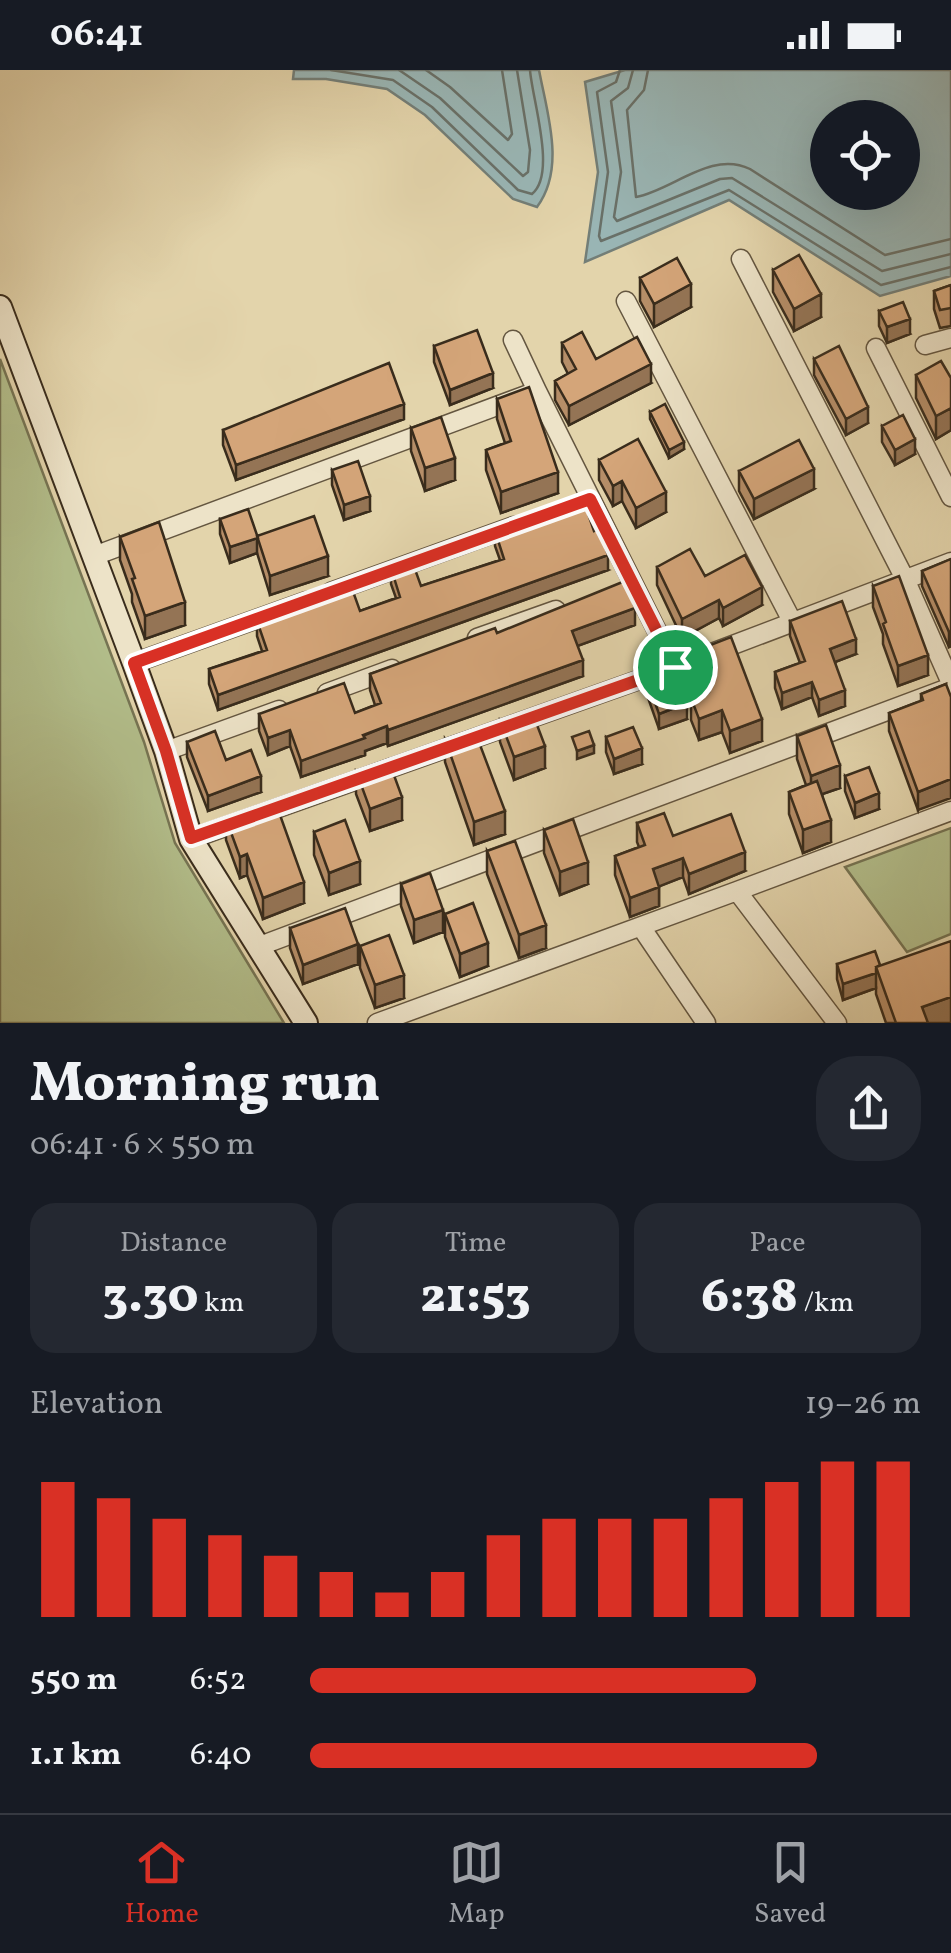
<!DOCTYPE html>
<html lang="en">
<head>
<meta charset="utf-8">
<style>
	:root { --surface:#171b24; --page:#242831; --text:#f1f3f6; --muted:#9ea1a6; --line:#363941; --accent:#d93025 }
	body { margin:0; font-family:Vollkorn,serif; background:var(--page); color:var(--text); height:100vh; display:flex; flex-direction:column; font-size:38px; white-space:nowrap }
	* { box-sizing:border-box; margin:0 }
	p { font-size:32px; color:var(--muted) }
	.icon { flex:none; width:55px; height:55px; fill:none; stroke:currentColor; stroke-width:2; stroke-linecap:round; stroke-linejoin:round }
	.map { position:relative; height:953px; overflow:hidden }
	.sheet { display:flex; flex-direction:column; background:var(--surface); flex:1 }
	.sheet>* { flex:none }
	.tools { position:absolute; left:810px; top:30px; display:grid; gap:20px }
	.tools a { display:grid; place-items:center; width:110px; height:110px; border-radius:50%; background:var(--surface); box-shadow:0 10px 40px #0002; font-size:50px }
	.pin { position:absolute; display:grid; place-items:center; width:85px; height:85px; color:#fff; margin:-42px; border:5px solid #fff; border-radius:50%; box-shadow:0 2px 10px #0007 }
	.round { display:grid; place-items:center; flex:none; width:105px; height:105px; border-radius:40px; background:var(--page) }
	.summary { display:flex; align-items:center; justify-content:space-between; height:170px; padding:0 30px }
	h1 { font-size:55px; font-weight:800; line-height:75px }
	.figures { display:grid; grid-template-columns:repeat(3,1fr); gap:15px; height:170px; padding:10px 30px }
	.figures div { display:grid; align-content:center; border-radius:25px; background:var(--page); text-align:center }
	.figures b { font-size:50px; font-weight:800 }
	.figures small { font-size:28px; font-weight:400 }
	.figures p { font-size:28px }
	.chart { height:280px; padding:20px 30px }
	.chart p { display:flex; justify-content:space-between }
	.chart svg { width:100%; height:180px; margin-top:10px; stroke:var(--accent); stroke-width:6 }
	ul { padding:0 30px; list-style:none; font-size:32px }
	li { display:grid; grid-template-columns:160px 120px 1fr; align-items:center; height:75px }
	li i { height:25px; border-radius:12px; background:var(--accent) }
	.status { display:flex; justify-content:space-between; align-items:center; height:70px; padding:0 50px; background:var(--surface); direction:ltr }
	.status svg { height:28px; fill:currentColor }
	.tabs { display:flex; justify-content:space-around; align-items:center; height:140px; border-top:2px solid var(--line); background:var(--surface); font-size:28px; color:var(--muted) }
	.tabs a { display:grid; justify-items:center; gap:5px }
	.tabs .on { color:var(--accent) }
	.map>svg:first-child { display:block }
</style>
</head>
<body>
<div class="status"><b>06:41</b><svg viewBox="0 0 49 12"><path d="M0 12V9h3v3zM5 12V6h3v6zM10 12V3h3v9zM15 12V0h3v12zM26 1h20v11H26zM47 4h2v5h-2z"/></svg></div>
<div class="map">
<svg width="951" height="953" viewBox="0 0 951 953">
	<rect width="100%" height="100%" fill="#e3d4ab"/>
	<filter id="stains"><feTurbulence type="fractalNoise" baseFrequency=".002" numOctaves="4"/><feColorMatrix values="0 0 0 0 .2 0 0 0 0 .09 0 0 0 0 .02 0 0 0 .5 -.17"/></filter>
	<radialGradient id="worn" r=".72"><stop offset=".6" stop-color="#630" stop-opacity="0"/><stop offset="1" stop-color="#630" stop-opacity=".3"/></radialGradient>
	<!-- green -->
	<path fill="#b2bd8a" stroke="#767453" stroke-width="2.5" d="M0 289 144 672 175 773 284 953H0Z
		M951 758V864L907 882 845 797Z"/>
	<!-- water -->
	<path fill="#99b5b4" stroke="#737e77" stroke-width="2.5" fill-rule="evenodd" d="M294 0H539C547 43 566 98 537 137L513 129 425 45 387 19 326 9H293Z
		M625 0H951V206L880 226 729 130 585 192 598 102 585 12ZM828 48H902V122H828Z"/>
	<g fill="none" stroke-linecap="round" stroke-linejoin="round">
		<!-- shore -->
		<path stroke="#697068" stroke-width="2.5" d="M331 0 393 10 432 37 518 120 532 124C557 104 532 29 530 0
			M399 0 440 28 523 106 528 102 530 80 517 0
			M426 0 450 17 508 70 512 64 502 0
			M620 0 616 12 597 22 608 102 599 166 601 171 729 120 881 215 951 197
			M633 0 628 18 611 31 621 102 614 147 617 151 720 109 732 108 882 201 951 184
			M648 0 644 20 627 40 636 127C673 120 711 80 750 99L885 185 951 169"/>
		<!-- street casing -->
		<g stroke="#645640" stroke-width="21">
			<path id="street" d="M741 189 905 509 951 613
				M626 231 793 553
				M513 270 537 321
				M925 275 951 268
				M876 278 951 427
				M94 486 537 321 675 597
				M331 522 514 456
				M477 568 556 540
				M134 593 307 531
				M327 623 392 599
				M166 681 279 640
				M191 769 675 597 951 492
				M737 821 951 741
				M641 857 706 953
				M257 877 951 617
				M377 953 737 821 837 953"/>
		</g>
		<!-- secondary casing -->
		<g stroke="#392c1c" stroke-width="26">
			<path id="secondary" d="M0 237 134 593 166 681 191 769 306 953"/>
		</g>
		<!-- street -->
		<use href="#street" stroke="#ede3c8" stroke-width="18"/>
		<!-- secondary -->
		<use href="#secondary" stroke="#ede3c8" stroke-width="22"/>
	</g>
	<!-- wall -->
	<path fill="#b68e68" stroke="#392c1c" stroke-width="2.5" d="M773 200 821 247 794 261 773 222Z
		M640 208 691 237 654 257 640 231Z
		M951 215V256L940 258 934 239V221Z
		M879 241 910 264 887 273 879 256Z
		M562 273 596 289 651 313 569 355 555 330V311L568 304 562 292Z
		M434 276 493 318 450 335 434 292Z
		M814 289 868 353 846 365 814 305Z
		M916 305 951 308V360L936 369 916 328Z
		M497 329 558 423 501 443 486 400V380L505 373 497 349Z
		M650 342 684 379 669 388 650 349Z
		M404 349 236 410 223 375V360Z
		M882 356 915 384 895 395 882 372Z
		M411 358 455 410 425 421 411 381Z
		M599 390 666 442 636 458 622 431 613 436 599 410Z
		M332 400 370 441 344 450 332 415Z
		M739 401 814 419 754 449 739 421Z
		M220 449 258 466 328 506 270 525 257 483 230 493 220 464Z
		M495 461 608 500 218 640 209 614V599L262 581 257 566V551L286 540V537L360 541 396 528 391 514V498L421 516 500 490 495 476Z
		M120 467 185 555 145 569 132 532V524L120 490Z
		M951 489V576L949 577 922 516V501Z
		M657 497 705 506 762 535 723 556 719 548 682 568 657 515Z
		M873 516 928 605 898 616 883 574V564L873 537Z
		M790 551 856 584 835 592 845 636 819 646 812 627 782 639 775 618V602L800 593 790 566Z
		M635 555 577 576 583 606 388 676 387 673 365 681V685L301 707 290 676 268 685 259 661V644L355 643 375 635 370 620V604L497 563Z
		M700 579 762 671 730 683 722 662 699 670 691 650V628L708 622 700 601Z
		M646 607 687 649 659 659 646 622Z
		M946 614 918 740 889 661V643L921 631V624Z
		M500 650 545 698 514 710 500 672Z
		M797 666 840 718 822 724 831 772 803 783 789 744V722L806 715 797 689Z
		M606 667 642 694 614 704 606 682Z
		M445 669 505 764 474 775 445 692Z
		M187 672 226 690 261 722 208 741 187 687Z
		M356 701 402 750 370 761 356 724Z
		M845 706 879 739 855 748 845 721Z
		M226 749 304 833 263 849 247 805 240 808 226 770Z
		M637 753 673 766 745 801 689 824 683 807 659 816V836L630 847 615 805V786L639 777 637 772Z
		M544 760 588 814 560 825 544 783Z
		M314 762 360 814 329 825 314 785Z
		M487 781 546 878 519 888 487 804Z
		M401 814 443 862 414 873 401 836Z
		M445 844 488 896 460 907 445 867Z
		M290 858 358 894 303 914 290 878Z
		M360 876 404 928 375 938 360 898Z
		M837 894 880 895 951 953H886L876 924V918L843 930 837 909Z"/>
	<!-- shaded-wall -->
	<path fill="#947455" stroke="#392c1c" stroke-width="2.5" d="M691 214V237L654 257V234Z
		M821 224V247L794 261V239Z
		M910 249V264L887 273V257Z
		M651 294V313L569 355V336Z
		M493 303V318L450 335V320Z
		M404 334V349L236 410V395Z
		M868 337V353L846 365V349Z
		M951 338V360L936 369V346Z
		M915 369V384L895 395V380Z
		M684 372V379L669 388V380Z
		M455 388V410L425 421V398Z
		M814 399V419L754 449V429Z
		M558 402V423L501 443V422Z
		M622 411V431L613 436V416Z
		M666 422V442L636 458V438Z
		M370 426V441L344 450V435Z
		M257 468V483L230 493V477Z
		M608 485V500L218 640V625Z
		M328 486V506L270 525V506Z
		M762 517V535L723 556V538Z
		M719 530V548L682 568V549Z
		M185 532V555L145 569V546Z
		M635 538V555L572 578V561Z
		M951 561V576L949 577V562Z
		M856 569V584L830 594V579Z
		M928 585V605L898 616V596Z
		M583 590V606L388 676V660Z
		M812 612V627L782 639V623Z
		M845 620V636L819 646V630Z
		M687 633V649L659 659V644Z
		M722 640V662L699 670V649Z
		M762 649V671L730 683V661Z
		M387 656V673L365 681V685L301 707V691Z
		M290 660V676L268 685V668Z
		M594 675V683L577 689V681Z
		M545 676V698L514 710V687Z
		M642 678V694L614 704V689Z
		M840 695V718L811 728V706Z
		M261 706V722L208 741V726Z
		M951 709V728L918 740V722Z
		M879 723V739L855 748V733Z
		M402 727V750L370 761V739Z
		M505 741V764L474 775V752Z
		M831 750V772L803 783V760Z
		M745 782V801L689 824V804Z
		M247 784V805L240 808V787Z
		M683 788V807L653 819V799Z
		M360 791V814L329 825V803Z
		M588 792V814L560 825V802Z
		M304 812V833L263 849V828Z
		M659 817V836L630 847V828Z
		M443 840V862L414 873V850Z
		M546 855V878L519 888V865Z
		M488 873V896L460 907V884Z
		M358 874V894L303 914V895Z
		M876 903V918L843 930V914Z
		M404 905V928L375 938V915Z
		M951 927V953H922V937Z"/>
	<!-- building -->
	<path fill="#d4a579" stroke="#392c1c" stroke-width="2.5" d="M799 185 821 224 794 239 773 200Z
		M677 188 691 214 654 234 640 208Z
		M951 215V238L940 240 934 221Z
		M903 232 910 249 887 257 879 241Z
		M477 260 493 303 450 320 434 276Z
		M582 262 596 289 637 267 651 294 569 336 555 311 576 299 562 273Z
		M839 276 868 337 846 349 814 289Z
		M941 291 951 308V338L936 346 916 305Z
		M389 293 404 334 236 395 223 360Z
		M529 317 558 402 501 422 486 380 511 371 497 329Z
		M665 334 684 372 669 380 650 342Z
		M903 345 915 369 895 380 882 356Z
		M441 347 455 388 425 398 411 358Z
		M638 369 666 422 636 438 622 411 613 416 599 390Z
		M799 370 814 399 754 429 739 401Z
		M358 391 370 426 344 435 332 400Z
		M583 429 594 461 599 459 608 485 218 625 209 599 267 580 257 551 287 540 286 537 350 513 360 541 400 527 391 498 412 491 421 516 504 489 495 461Z
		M248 439 258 468 230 477 220 449Z
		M314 446 328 486 270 506 257 466Z
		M159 452 185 532 145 546 132 509 135 508 120 467Z
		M690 479 705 506 745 485 762 517 723 538 719 530 682 549 657 497Z
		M951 489V561L949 562 922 501Z
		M899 506 928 585 898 596 883 554 886 552 873 516Z
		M625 511 635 538 572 561 583 590 388 660 387 656 363 665 365 668 301 691 290 660 268 668 259 644 344 613 355 643 381 633 370 604 495 558 497 563Z
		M842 531 856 569 830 579 845 620 819 630 812 612 782 623 775 602 805 591 790 551Z
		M731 567 762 649 730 661 722 640 699 649 691 628 709 622 712 612 700 579Z
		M674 597 687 633 659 644 646 607Z
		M946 614 951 627V709L918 722 889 643 923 630 921 624Z
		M531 639 545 676 514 687 500 650Z
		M826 655 840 695 811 706 797 666Z
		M633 657 642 678 614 689 606 667Z
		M474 659 505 741 474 752 445 669Z
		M215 661 226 690 251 680 261 706 208 726 187 672Z
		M589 661 594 675 577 681 572 667Z
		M388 689 402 727 370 739 356 701Z
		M869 697 879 723 855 733 845 706Z
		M817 711 831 750 803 760 789 722Z
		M275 731 304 812 263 828 247 784 240 787 226 749Z
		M664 743 673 766 731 744 745 782 689 804 683 788 653 799 659 817 630 828 615 786 645 775 637 753Z
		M573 749 588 792 560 802 544 760Z
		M345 750 360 791 329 803 314 762Z
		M515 771 546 855 519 865 487 781Z
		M430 803 443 840 414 850 401 814Z
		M473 833 488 873 460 884 445 844Z
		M345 838 358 874 303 895 290 858Z
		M389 865 404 905 375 915 360 876Z
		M951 871V927L922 937 928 953H896L876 897Z
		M875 881 880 895 876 897V903L843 914 837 894Z"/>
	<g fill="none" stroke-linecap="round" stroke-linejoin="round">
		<!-- route casing -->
		<g stroke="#fff" stroke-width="20">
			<path id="route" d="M590 429 675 597 191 768 166 681 134 593Z"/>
		</g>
		<!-- route -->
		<use href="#route" stroke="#d93025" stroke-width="12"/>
	</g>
	<rect width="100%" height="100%" filter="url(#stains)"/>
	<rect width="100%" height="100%" fill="url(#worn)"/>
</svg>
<div class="tools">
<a><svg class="icon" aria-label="locate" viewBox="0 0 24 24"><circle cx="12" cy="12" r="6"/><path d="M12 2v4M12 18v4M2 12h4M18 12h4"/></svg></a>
</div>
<div class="pin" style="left:675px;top:597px;background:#1e9e55"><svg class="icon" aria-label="arrive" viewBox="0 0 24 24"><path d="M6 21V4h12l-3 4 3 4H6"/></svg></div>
</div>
<section class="sheet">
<div class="summary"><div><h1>Morning run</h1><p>06:41 · 6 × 550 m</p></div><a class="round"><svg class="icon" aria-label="share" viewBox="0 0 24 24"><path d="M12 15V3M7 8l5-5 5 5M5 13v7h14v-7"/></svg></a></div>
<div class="figures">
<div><p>Distance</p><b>3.30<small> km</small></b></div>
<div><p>Time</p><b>21:53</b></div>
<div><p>Pace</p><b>6:38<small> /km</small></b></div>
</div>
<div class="chart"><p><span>Elevation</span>19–26 m</p>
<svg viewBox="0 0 160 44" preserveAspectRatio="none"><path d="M5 44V11M15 44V15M25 44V20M35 44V24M45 44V29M55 44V33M65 44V38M75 44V33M85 44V24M95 44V20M105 44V20M115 44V20M125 44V15M135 44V11M145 44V6M155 44V6"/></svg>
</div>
<ul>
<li><b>550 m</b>6:52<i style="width:73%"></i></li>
<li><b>1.1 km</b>6:40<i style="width:83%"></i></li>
</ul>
</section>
<nav class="tabs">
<a class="on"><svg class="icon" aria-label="home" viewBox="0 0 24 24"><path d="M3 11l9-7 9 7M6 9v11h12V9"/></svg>Home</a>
<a><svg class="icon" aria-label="map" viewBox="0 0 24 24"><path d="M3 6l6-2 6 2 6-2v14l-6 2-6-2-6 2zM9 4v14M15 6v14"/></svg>Map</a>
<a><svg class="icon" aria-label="saved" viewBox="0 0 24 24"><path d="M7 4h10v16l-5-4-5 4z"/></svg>Saved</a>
</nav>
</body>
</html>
